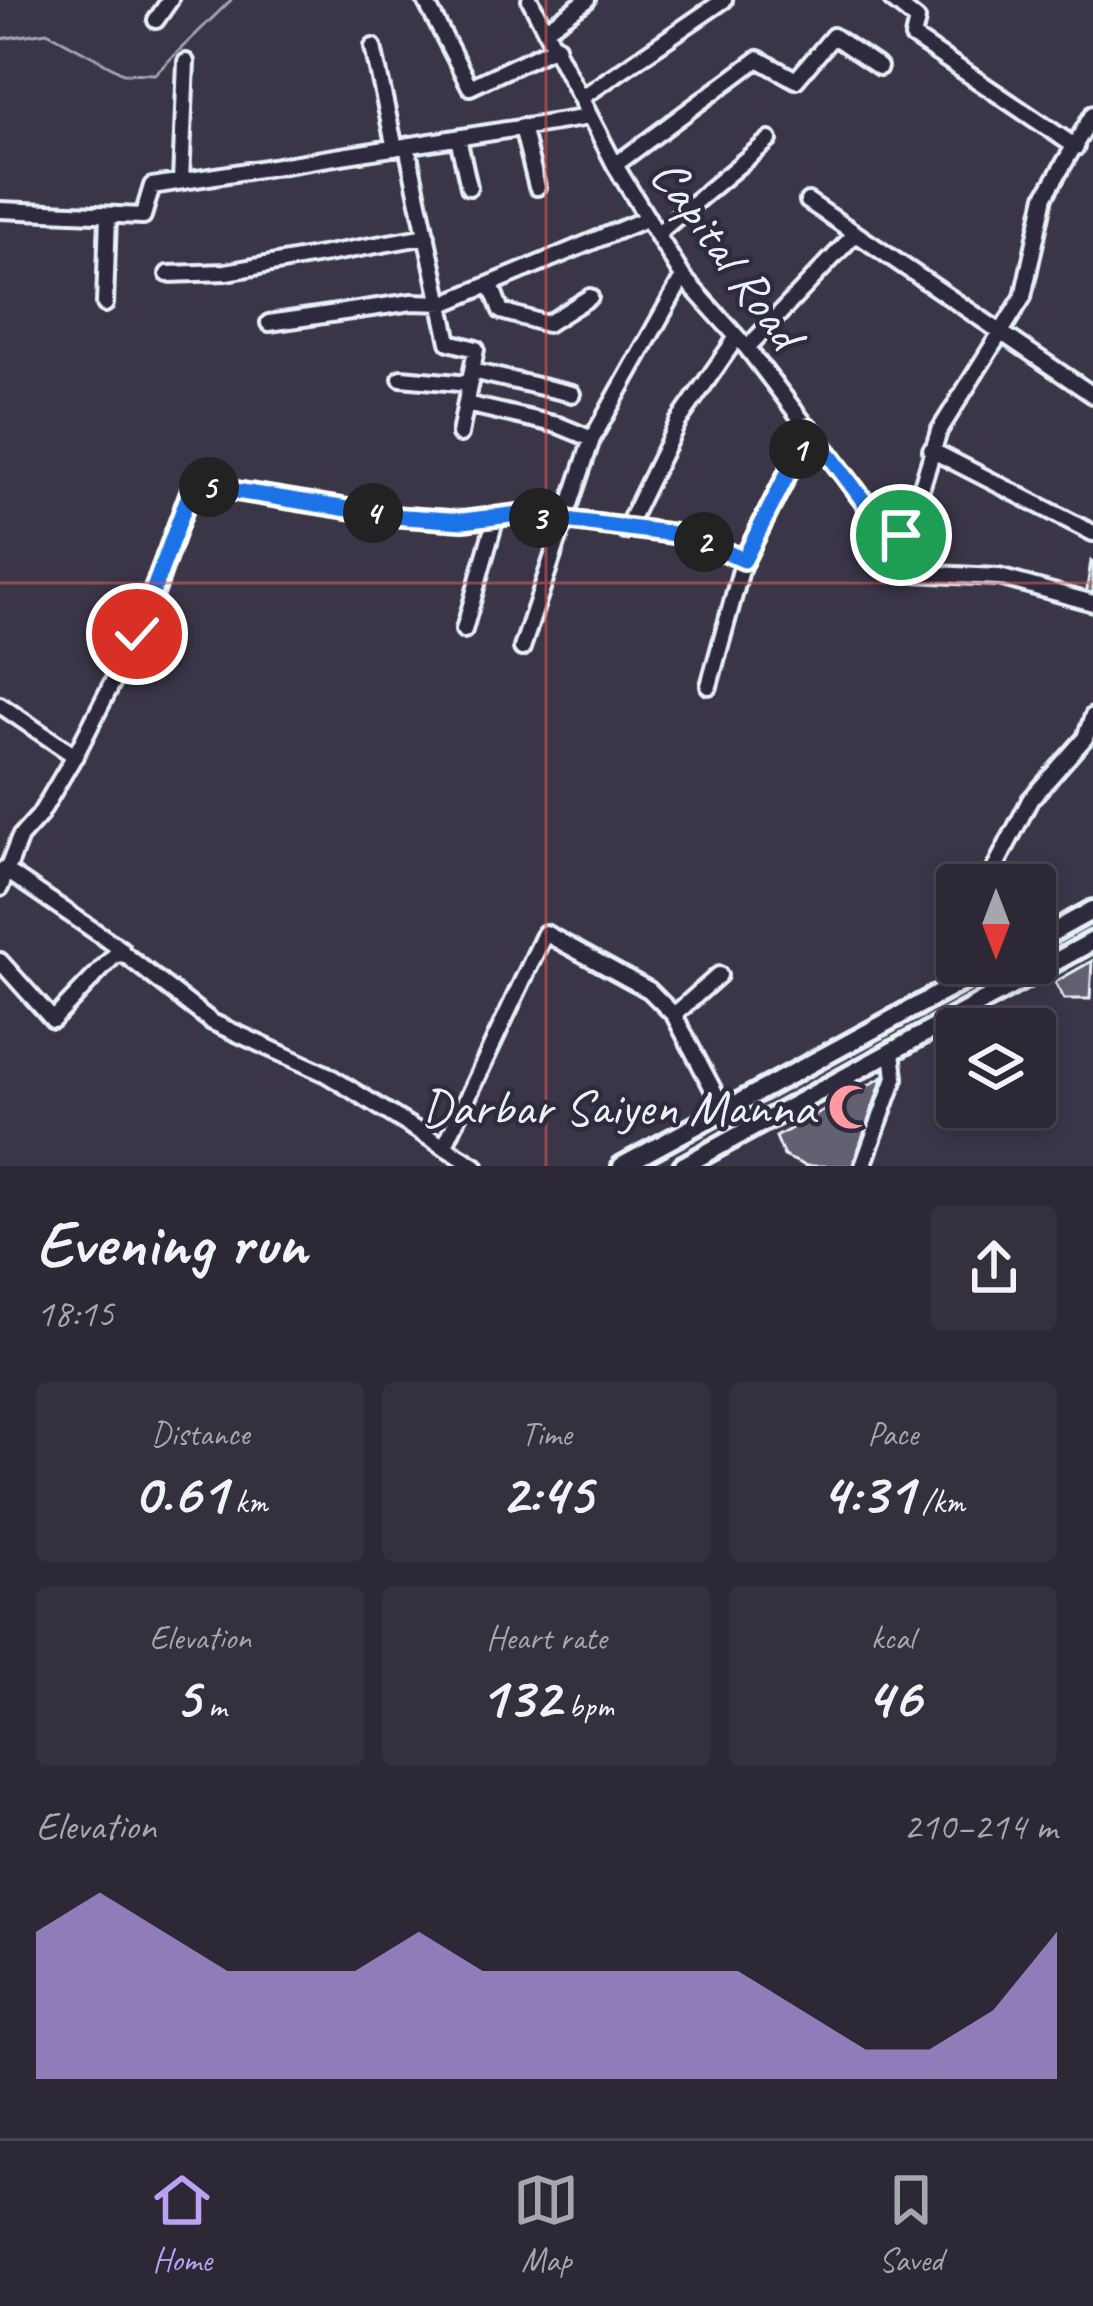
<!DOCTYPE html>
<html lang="en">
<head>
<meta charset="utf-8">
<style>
	:root { --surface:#2c2836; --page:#34303e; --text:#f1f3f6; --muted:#a6a6ad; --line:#484451; --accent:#bca0f2 }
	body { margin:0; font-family:Caveat,sans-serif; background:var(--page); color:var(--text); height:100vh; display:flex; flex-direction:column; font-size:45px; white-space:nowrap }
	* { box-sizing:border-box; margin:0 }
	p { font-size:39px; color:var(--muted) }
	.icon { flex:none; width:66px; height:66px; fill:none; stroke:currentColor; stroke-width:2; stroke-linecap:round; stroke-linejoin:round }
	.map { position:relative; height:1166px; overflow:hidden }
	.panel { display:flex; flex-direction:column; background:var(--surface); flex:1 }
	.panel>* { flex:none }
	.needle { width:78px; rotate:180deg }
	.controls { position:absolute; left:936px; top:864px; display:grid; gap:24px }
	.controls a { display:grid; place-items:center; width:120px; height:120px; border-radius:12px; background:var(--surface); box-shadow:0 6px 18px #0003,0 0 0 3px var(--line); font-size:60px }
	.pin { position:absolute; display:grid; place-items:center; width:102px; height:102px; color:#fff; margin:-51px; border:6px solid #fff; border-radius:50%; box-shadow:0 3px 12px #0007 }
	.km { position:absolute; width:60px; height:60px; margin:-30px; border-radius:50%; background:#222; color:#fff; font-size:33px; line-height:60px; text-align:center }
	.round { display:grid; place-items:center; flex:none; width:126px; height:126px; border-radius:12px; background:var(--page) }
	.overview { display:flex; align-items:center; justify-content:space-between; height:204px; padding:0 36px }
	h1 { font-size:66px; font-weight:700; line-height:90px }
	.metrics { display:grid; grid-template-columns:repeat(3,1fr); gap:18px; height:204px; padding:12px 36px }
	.metrics div { display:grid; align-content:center; border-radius:12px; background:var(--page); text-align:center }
	.metrics b { font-size:60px; font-weight:700 }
	.metrics small { font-size:33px; font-weight:400 }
	.metrics p { font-size:33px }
	.chart { height:336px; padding:24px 36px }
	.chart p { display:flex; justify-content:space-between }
	.chart svg { width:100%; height:216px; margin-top:12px; fill:var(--accent); opacity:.7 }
	.menu { display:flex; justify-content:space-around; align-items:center; height:168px; border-top:3px solid var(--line); background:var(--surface); font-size:33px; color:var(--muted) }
	.menu a { display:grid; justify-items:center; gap:6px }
	.menu .active { color:var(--accent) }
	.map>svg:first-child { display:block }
</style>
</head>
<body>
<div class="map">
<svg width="1093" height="1166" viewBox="0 0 1093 1166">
	<rect width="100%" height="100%" fill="#3a3648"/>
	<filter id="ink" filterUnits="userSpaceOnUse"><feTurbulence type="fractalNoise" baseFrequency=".00833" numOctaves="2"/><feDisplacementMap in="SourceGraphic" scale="24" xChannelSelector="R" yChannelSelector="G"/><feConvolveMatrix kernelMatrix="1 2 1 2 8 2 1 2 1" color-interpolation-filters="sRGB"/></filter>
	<g filter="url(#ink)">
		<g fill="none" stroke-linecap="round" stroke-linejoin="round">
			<!-- stream -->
			<path stroke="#a2a6b1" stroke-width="3" d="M0 39 47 32 123 73 155 74 231 0"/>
		</g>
		<!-- building -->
		<path fill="#636171" stroke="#e8f1f8" stroke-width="3" d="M1091 561 1093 562V598L1086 595Z
			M1092 961 1090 999H1064L1055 982Z
			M883 1077 853 1166H806L784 1156 776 1137Z"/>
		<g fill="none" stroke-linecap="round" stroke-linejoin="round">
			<!-- minor casing -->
			<g stroke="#e8f1f8" stroke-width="22">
				<path id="minor" d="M425 0 470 87 557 46
					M530 0 615 165 683 277 747 348 889 535
					M892 0 917 20 913 37 1076 147
					M156 20 170 0
					M548 28 587 0
					M373 47 395 148
					M581 98 724 0
					M522 127 537 187
					M458 138 469 187
					M407 146 449 342 476 349 460 434
					M615 165 758 59 796 80 833 36 879 67
					M181 181 186 62
					M808 201 1093 395
					M0 210 143 216 152 186 589 117
					M658 233 769 140
					M168 274 226 272 427 236
					M491 285 501 311 547 324 590 297
					M105 304 108 215
					M269 323 412 302 445 303 648 218
					M747 348 855 234
					M472 371 572 394
					M401 378 470 384
					M466 404 558 425 592 439
					M931 450 1093 533
					M625 531 678 422 737 337
					M889 535 908 531 939 431 1023 297 1045 196 1093 114
					M889 535 890 572 999 577 1093 603
					M464 630 496 517
					M522 648 592 439 683 277
					M709 686 744 559 810 429
					M0 705 75 756
					M4 869 121 949
					M986 885 1030 800 1085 738 1093 716
					M0 888 20 837 39 816 78 750 150 609 193 484 391 516 463 521 519 514 690 536 744 559
					M0 961 53 1020 115 955 124 954 212 1022 326 1074 475 1166
					M674 1015 719 975
					M445 1145 545 933 649 990 674 1015 724 1110
					M863 1166 895 1078 892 1052"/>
			</g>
			<!-- major casing -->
			<g stroke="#e8f1f8" stroke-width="26">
				<path id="major" d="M1035 942 1093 910
					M622 1166 996 963
					M683 1166 1093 941"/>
			</g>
			<!-- minor -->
			<use href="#minor" stroke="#2f2a3d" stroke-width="14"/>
			<!-- major -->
			<use href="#major" stroke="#2f2a3d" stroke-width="16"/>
		</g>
	</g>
	<g fill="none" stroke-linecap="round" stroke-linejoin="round" filter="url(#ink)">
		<!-- route casing -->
		<g stroke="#fff" stroke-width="24">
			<path id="route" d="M137 634 193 484 391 516 463 521 519 514 690 536 744 560 810 429 889 535H901"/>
		</g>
		<!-- route -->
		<use href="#route" stroke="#1a73e8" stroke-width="15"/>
	</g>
	<!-- grid -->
	<path fill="none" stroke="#da5a5c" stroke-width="3" stroke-opacity="0.55" d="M546 0V1166M0 583H1093"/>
	<!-- icons -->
	<defs>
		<g id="mosque-bare" transform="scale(3.6)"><path d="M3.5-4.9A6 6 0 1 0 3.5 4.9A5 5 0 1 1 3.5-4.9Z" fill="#ff9aa2" stroke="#2f2a3d" stroke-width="2.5" paint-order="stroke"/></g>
	</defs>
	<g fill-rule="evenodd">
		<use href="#mosque-bare" x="851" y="1107"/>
	</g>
	<g text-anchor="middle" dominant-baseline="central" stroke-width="9" stroke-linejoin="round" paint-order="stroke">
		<!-- street labels -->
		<g font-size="51" fill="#e8f1f8" stroke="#2f2a3d">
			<text transform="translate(727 253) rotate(54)">Capital Road</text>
		</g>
		<!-- poi labels -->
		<g font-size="51" fill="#e8f1f8" stroke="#2f2a3d" text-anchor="end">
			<text x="815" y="1107">Darbar Saiyen Manna</text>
		</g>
	</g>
</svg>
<div class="controls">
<a><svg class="needle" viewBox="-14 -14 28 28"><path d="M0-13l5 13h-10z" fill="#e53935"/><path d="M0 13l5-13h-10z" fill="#a6a6ad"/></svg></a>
<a><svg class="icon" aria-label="layers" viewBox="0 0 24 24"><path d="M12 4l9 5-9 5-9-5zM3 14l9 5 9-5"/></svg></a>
</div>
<div class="pin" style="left:901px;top:535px;background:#1e9e55"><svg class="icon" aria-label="arrive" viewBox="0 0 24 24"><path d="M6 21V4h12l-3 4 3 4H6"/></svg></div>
<div class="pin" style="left:137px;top:634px;background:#d93025"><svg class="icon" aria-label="check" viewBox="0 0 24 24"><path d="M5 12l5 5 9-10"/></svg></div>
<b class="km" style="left:799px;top:449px">1</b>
<b class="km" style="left:704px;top:542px">2</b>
<b class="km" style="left:539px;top:518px">3</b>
<b class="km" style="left:373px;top:513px">4</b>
<b class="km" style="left:209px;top:487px">5</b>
</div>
<section class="panel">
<div class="overview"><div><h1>Evening run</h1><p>18:15</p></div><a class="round"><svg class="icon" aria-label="share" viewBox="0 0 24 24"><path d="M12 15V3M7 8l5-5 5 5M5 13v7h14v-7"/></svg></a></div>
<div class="metrics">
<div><p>Distance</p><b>0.61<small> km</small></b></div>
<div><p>Time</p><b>2:45</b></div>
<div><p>Pace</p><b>4:31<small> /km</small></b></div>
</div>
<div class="metrics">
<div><p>Elevation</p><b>5<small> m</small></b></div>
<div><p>Heart rate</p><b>132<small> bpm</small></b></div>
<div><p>kcal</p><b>46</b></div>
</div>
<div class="chart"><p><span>Elevation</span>210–214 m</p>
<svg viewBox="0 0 160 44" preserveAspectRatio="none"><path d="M0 44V14L10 6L20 14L30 22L40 22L50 22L60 14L70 22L80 22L90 22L100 22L110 22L120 30L130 38L140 38L150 30L160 14V44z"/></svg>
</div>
</section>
<nav class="menu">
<a class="active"><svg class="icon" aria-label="home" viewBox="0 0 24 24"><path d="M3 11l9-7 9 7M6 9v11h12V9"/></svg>Home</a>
<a><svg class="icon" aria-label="map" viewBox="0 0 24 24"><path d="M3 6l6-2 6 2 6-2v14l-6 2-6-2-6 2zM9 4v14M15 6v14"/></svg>Map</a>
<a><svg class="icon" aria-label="saved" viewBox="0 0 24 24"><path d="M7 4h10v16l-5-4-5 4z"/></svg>Saved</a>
</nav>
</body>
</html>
